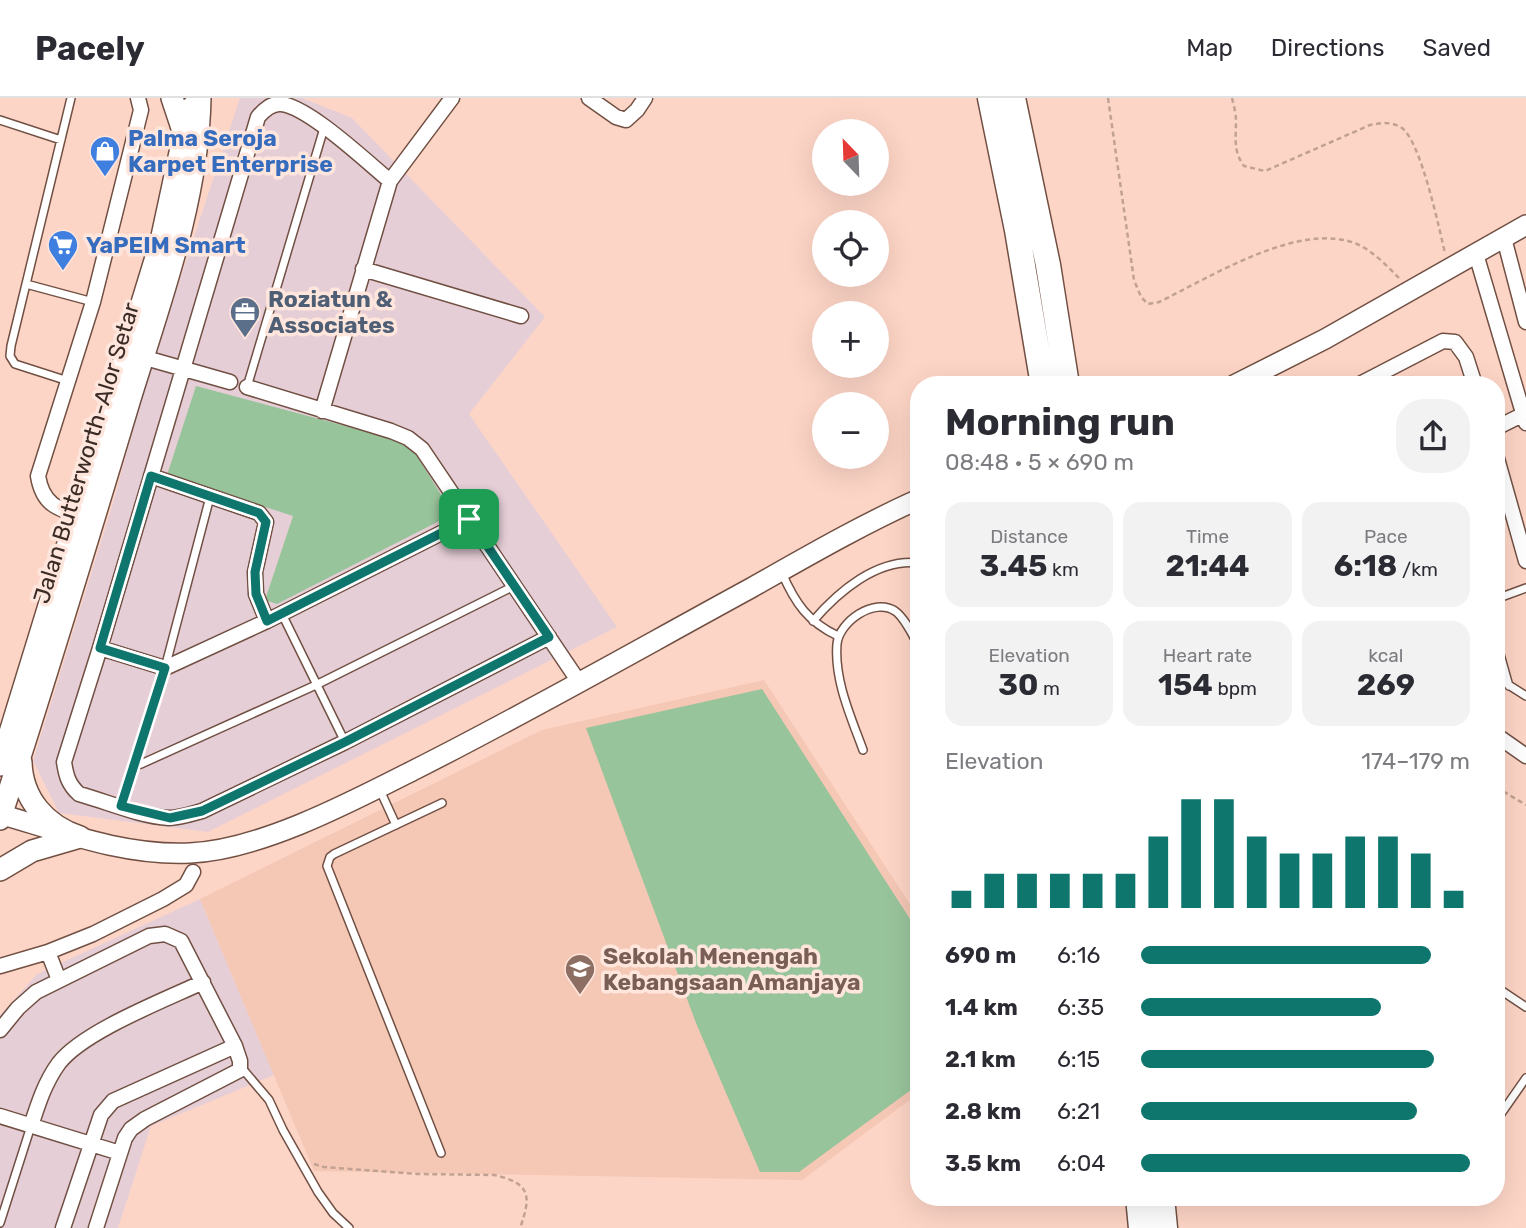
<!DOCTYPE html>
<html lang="en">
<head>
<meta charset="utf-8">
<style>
	:root { --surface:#fff; --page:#f2f2f3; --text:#2b2b33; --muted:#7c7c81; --line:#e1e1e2; --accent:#0f766e }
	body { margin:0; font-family:Rubik,sans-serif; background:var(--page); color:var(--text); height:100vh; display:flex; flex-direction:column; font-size:26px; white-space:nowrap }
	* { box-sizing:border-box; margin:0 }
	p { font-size:23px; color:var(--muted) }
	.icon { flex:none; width:38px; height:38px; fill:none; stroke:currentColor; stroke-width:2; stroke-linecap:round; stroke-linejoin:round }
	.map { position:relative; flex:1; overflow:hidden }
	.side { position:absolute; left:910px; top:278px; width:595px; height:830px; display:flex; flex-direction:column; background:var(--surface); border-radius:28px; box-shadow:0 7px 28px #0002 }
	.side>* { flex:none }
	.needle { width:46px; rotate:337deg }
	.controls { position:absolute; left:812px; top:21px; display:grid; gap:14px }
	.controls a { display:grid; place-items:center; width:77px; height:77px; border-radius:50%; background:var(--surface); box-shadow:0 7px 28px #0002; font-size:35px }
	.pin { position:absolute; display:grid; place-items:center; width:60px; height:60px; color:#fff; margin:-30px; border-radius:14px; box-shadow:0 4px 10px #0006 }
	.round { display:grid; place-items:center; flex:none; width:74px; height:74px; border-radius:28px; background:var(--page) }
	.overview { display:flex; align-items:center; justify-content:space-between; height:119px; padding:0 35px }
	h1 { font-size:38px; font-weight:700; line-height:52px }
	.stats { display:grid; grid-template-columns:repeat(3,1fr); gap:10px; height:119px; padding:7px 35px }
	.stats div { display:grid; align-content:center; border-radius:18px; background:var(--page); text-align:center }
	.stats b { font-size:30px; font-weight:700 }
	.stats small { font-size:19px; font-weight:400 }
	.stats p { font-size:19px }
	.chart { height:196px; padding:14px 35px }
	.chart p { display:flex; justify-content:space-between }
	.chart svg { width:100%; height:126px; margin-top:7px; stroke:var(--accent); stroke-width:6 }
	ul { padding:0 35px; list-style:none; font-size:23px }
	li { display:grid; grid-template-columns:112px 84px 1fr; align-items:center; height:52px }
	li i { height:18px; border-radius:9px; background:var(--accent) }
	header { display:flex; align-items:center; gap:42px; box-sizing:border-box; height:98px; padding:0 35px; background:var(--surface); border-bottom:2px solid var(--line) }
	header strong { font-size:33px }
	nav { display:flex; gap:38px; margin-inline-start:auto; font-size:24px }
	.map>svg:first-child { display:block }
</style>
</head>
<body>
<header>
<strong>Pacely</strong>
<nav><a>Map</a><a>Directions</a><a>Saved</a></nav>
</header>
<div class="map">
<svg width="1526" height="1130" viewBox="0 0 1526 1130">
	<rect width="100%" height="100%" fill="#fdd5c6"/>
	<!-- commercial -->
	<path fill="#e6ced7" d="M240 0H302L352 20 545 219 469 316 617 529 208 734 59 715 33 663 113 405 145 287Z
		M200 801 274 977 151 1028 118 1130H0V917L37 876Z"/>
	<!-- built -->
	<path fill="#f5c7b5" d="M764 582 919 820V995L802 1082 314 1073 200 801 542 632Z"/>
	<!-- green -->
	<path fill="#98c49b" d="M196 288 409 345 453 416 277 506 265 502 293 418 167 377Z
		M762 591 919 835V986L799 1074H760L696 925 586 630Z"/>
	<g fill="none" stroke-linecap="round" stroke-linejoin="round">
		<!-- lane casing -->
		<g stroke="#715043" stroke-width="10">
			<path id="lane" d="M0 22 61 42
				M26 186 93 204
				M68 283 15 266 10 258 11 248 71 0
				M247 289 324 30
				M782 475C795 505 808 524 838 538
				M1496 501 1526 490
				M282 516 345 644
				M813 523C838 494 877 460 919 465
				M1496 542 1509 588
				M1496 579 1526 598
				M863 652C851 619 834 582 837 546 839 524 874 499 895 513 905 520 913 538 919 549
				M136 667 141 666 316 587 514 488
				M379 690 396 727
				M121 708 165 570 210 399
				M1496 889 1526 909
				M241 969 269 1002 283 1032 318 1094 333 1115 349 1130
				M1496 1023 1526 980
				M441 1055 327 768 330 759 334 756 442 705
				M0 1125 31 1028"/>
		</g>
		<!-- street casing -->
		<g stroke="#715043" stroke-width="17">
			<path id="street" d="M589 0 616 19 626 22 637 12 645 0
				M390 83C368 65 308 8 281 6 271 5 264 12 258 19L100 550 64 664C66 677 68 686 79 696 108 704 139 718 169 720 180 720 191 716 202 713L345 644 549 539
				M1504 140 1526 224
				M1476 156 1526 325
				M363 171 521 218
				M135 257 230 284
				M1358 287 1443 243 1455 244 1466 259 1475 287
				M247 289 391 333 408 340 422 351 579 584
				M322 313 390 83 452 0
				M1496 330 1526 315
				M1496 357 1526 463
				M151 378 259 415 266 424 255 474 256 496 267 523
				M86 419C58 411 43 408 38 378L93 204 141 12 138 0
				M100 550 165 570 267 523 469 421
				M1496 637 1526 658
				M48 854 93 836 163 801 186 787 193 774
				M0 868 48 854 59 882
				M0 932 18 910 36 894 149 838 165 836 181 843 235 948 240 963V972L145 1021 131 1031 125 1040 96 1130
				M0 1018 120 1055
				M31 1028C38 1006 45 984 59 965 84 933 165 902 203 884
				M63 1130 101 1017 113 1003 235 948"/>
		</g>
		<!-- secondary casing -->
		<g stroke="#715043" stroke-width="22">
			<path id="secondary" d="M1234 287 1325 241 1526 127
				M0 716C62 734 125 758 190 755 261 752 353 703 416 671 529 614 639 551 751 490 806 459 861 427 919 401"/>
		</g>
		<!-- primary casing -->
		<g stroke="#715043" stroke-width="24">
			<path id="primary" d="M172 0 184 36
				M21 664C22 701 46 728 80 739
				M0 667 161 143 184 36 192 9
				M0 721C45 583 87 444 129 304 159 206 198 104 200 0
				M0 772 32 753 80 739"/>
		</g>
		<!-- highway casing -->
		<g stroke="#715043" stroke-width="27">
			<path id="highway" d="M990 0 1017 132 1043 287
				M1013 0 1048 167 1067 287
				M1138 1099 1141 1130
				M1162 1099 1165 1130"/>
		</g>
		<!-- path -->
		<path stroke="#c1a194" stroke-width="2.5" stroke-dasharray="5 3.5" stroke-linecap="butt" d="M1108 0 1134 182 1141 199 1148 206 1159 204C1209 180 1300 122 1357 146 1373 153 1387 168 1399 180
			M1232 0C1234 8 1236 16 1236 23 1236 41 1233 53 1244 68L1265 73 1370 27C1381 25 1391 23 1402 30 1421 44 1439 130 1445 155
			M1496 689 1526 707
			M314 1066 324 1069 417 1076 494 1077C530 1085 532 1097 520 1130"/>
		<!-- lane -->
		<use href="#lane" stroke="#fff" stroke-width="7"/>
		<!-- street -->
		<use href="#street" stroke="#fff" stroke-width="14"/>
		<!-- secondary -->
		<use href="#secondary" stroke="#fff" stroke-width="19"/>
		<!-- primary -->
		<use href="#primary" stroke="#fff" stroke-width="21"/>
		<!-- highway -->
		<use href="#highway" stroke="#fff" stroke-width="24"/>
	</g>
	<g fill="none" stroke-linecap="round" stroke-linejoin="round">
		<!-- route casing -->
		<g stroke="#fff" stroke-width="14">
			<path id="route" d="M151 378 259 415 266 424 255 474 256 496 267 523 469 421 549 539 345 644 202 713 170 720 121 708 165 570 100 550Z"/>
		</g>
		<!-- route -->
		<use href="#route" stroke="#0f766e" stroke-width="9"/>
	</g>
	<!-- icons -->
	<defs>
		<g id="shop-pin" transform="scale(1.575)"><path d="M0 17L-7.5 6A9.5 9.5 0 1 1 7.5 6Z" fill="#3f7fe0" stroke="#ffe6dd"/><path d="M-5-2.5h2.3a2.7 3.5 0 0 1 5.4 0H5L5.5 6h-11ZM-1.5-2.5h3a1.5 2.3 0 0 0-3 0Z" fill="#fff"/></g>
		<g id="supermarket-pin" transform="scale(1.575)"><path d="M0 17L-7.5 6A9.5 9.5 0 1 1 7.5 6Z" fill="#3f7fe0" stroke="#ffe6dd"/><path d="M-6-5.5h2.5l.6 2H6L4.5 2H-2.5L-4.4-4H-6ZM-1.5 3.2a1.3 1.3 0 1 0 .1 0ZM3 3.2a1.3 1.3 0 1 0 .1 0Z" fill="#fff"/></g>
		<g id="office-pin" transform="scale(1.575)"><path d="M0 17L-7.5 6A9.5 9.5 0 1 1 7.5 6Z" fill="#5c6f8a" stroke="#ffe6dd"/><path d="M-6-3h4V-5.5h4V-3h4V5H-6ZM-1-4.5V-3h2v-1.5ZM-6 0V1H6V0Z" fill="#fff"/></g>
		<g id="school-pin" transform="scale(1.575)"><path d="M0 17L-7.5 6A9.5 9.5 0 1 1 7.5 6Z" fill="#8d6e63" stroke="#ffe6dd"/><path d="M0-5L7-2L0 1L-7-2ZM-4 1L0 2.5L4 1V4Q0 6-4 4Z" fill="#fff"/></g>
	</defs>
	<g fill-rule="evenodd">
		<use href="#shop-pin" x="105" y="53"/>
		<use href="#supermarket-pin" x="63" y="147"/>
		<use href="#office-pin" x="245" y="214"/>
		<use href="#school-pin" x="580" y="871"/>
	</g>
	<g text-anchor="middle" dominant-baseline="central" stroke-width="7" stroke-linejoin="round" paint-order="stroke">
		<!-- shop labels -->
		<g font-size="23" font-weight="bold" fill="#366cbe" stroke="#ffe6dd" text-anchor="start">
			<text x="128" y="40">Palma Seroja<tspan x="128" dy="26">Karpet Enterprise</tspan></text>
			<text x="86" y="147">YaPEIM Smart</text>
		</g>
		<!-- service labels -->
		<g font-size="23" font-weight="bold" fill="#4e5e75" stroke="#ffe6dd" text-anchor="start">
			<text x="268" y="201">Roziatun &amp;<tspan x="268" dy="26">Associates</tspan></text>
		</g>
		<!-- street labels -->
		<g font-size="23" fill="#3a2b25" stroke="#ffe6dd">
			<text transform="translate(86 355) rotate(-73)">Jalan Butterworth-Alor Setar</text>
		</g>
		<!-- education labels -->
		<g font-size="23" font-weight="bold" fill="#785e54" stroke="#ffe6dd" text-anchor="start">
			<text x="603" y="858">Sekolah Menengah<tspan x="603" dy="26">Kebangsaan Amanjaya</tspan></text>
		</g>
	</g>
</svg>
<div class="controls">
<a><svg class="needle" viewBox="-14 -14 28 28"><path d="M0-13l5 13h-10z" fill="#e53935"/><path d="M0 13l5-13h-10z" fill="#7c7c81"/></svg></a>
<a><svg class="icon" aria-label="locate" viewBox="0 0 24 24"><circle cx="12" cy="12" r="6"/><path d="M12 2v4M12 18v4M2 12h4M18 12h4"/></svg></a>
<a>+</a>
<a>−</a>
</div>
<div class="pin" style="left:469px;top:421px;background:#1e9e55"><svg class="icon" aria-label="arrive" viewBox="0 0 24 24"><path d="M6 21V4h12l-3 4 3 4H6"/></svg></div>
<section class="side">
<div class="overview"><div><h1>Morning run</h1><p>08:48 · 5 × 690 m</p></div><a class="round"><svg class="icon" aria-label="share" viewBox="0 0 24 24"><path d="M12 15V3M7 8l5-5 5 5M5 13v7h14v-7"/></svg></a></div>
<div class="stats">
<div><p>Distance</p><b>3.45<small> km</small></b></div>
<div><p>Time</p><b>21:44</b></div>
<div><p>Pace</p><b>6:18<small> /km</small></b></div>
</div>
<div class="stats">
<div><p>Elevation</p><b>30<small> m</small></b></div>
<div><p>Heart rate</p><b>154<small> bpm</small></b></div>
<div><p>kcal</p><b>269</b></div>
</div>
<div class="chart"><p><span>Elevation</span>174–179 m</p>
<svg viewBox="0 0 160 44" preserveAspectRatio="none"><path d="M5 44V38M15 44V32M25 44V32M35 44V32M45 44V32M55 44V32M65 44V19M75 44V6M85 44V6M95 44V19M105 44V25M115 44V25M125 44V19M135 44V19M145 44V25M155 44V38"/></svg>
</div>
<ul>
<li><b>690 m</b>6:16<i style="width:88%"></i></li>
<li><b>1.4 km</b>6:35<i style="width:73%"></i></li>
<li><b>2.1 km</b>6:15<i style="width:89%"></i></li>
<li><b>2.8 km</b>6:21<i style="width:84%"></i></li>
<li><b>3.5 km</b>6:04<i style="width:100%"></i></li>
</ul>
</section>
</div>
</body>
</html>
